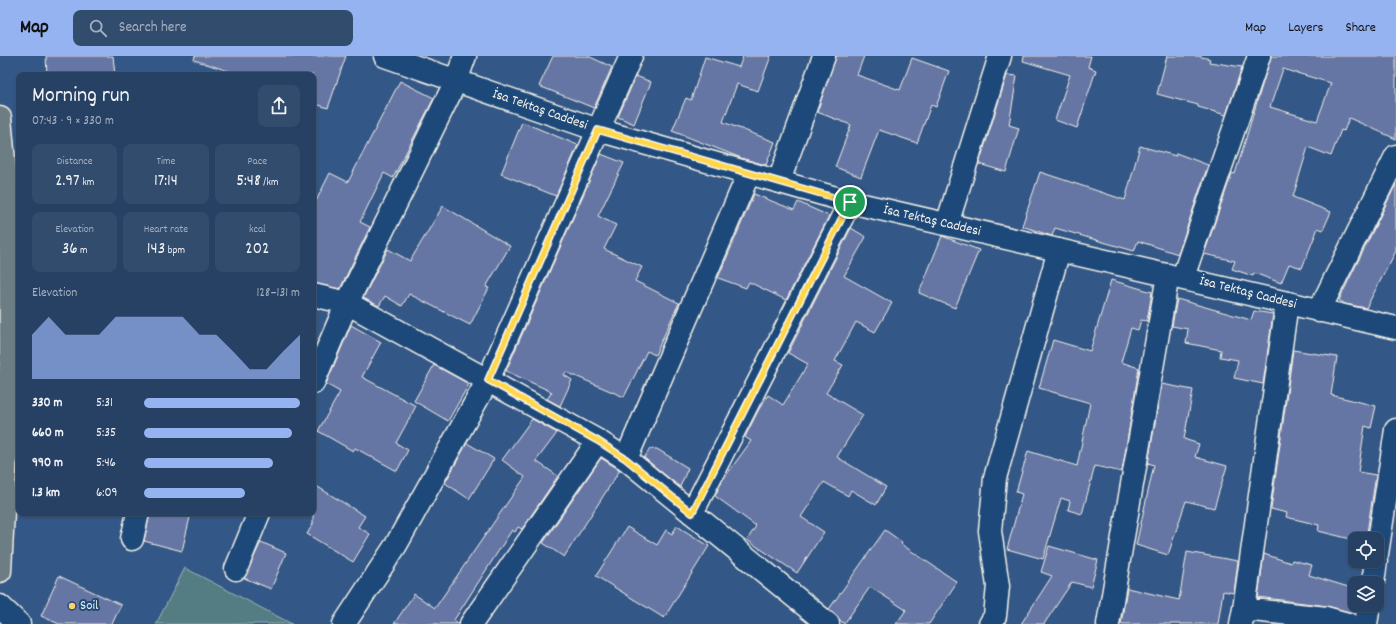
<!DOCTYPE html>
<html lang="en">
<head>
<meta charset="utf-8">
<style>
	:root { --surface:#264164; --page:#324c6d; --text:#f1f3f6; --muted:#a4afbf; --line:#425a78; --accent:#95b2f1 }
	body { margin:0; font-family:Dekko,sans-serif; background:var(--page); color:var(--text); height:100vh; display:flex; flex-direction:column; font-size:15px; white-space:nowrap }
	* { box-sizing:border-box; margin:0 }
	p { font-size:13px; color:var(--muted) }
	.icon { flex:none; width:22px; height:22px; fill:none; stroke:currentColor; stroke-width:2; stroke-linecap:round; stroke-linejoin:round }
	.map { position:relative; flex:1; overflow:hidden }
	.panel { position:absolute; left:16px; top:16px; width:300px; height:444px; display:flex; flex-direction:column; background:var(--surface); border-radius:8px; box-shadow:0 1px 3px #0004,0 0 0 1px var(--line) }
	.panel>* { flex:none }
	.tools { position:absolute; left:1348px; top:476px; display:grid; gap:8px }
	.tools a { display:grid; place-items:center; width:36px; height:36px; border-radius:8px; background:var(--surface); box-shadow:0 1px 3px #0004,0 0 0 1px var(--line); font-size:20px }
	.pin { position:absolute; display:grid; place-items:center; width:34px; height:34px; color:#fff; margin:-17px; border:2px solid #fff; border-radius:50%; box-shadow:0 1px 4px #0007 }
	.round { display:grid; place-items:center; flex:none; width:42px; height:42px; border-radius:8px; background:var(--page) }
	.overview { display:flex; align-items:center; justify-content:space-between; height:68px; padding:0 16px }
	h1 { font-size:22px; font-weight:600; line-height:30px }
	.stats { display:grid; grid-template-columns:repeat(3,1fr); gap:6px; height:68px; padding:4px 16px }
	.stats div { display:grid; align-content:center; border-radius:8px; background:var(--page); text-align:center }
	.stats b { font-size:17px; font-weight:600 }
	.stats small { font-size:11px; font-weight:400 }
	.stats p { font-size:11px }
	.chart { height:112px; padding:8px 16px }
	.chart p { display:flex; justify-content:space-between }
	.chart svg { width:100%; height:72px; margin-top:4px; fill:var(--accent); opacity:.7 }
	ul { padding:0 16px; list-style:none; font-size:13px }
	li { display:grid; grid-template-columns:64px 48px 1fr; align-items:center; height:30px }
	li i { height:10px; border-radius:5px; background:var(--accent) }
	header { display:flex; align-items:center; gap:24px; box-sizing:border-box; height:56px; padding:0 20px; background:var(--accent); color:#111 }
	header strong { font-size:19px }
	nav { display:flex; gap:22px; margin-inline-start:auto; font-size:14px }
	.search { width:280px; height:36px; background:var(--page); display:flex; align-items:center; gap:10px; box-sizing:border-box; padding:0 14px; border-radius:8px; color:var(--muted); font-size:15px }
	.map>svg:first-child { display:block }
</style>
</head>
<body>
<header>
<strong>Map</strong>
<div class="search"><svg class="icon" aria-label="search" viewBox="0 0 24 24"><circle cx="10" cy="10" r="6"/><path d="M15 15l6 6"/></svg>Search here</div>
<nav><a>Map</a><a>Layers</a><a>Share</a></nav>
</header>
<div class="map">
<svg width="1396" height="568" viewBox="0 0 1396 568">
	<rect width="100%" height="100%" fill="#335786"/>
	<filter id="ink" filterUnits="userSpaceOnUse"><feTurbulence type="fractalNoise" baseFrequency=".025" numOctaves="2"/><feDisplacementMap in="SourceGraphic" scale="8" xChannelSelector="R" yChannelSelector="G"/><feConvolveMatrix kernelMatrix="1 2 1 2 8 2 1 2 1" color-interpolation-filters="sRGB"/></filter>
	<g filter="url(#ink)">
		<!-- green -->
		<path fill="#527c83" stroke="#a3b6b6" d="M185 512 292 568H156Z"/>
		<!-- building -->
		<path fill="#6676a4" stroke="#f4f1e8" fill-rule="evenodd" d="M46 0H113L115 19H47Z
			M195 0H346L328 52 313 47V19H241L194 4Z
			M553 0H588L612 11 594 52 539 30Z
			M743 0H771L758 35 737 28 723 66 775 86 766 109 744 103 672 75 686 42 691 44 705 1 739 11Z
			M836 0H864L857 19 900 34 912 2 949 15 936 51 931 49 917 87 879 74 861 121 835 111 851 69 817 56Z
			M1024 0H1091L1088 11 1096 14 1077 72 1055 64 1070 19 1023 5Z
			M1167 0H1198L1210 3 1209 6 1242 11 1226 59 1198 51V49L1157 38Z
			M1271 0H1396V83L1349 62 1344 75 1341 74 1331 100 1308 91 1293 141 1331 156 1323 174 1318 172 1302 212 1289 208 1281 227 1254 217 1253 220 1232 213 1235 205 1204 198 1232 117 1235 118ZM1283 13 1331 27 1317 65 1270 51Z
			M1007 19 1017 20 1009 69 1019 72 1006 116 979 108Z
			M636 20 651 26 634 68 618 61Z
			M400 25 434 42 393 122 384 117 360 166 370 171 340 233 313 227V151L330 117 348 126Z
			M522 66 578 89 556 140 501 118Z
			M1140 90 1176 100V97L1208 109 1178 198 1138 185 1134 195 1055 172 1052 180 1022 170 1040 116 1125 144Z
			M601 98 624 107 598 160 616 169 604 193 642 211 635 225 679 247 655 299 647 295 624 341 566 316 564 319 572 324 560 350 547 343 552 336 506 315Z
			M1396 128V195L1366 252 1345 248 1339 244Z
			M754 138 794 154 798 146 829 160 786 244 749 226 746 232 718 222Z
			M443 150 510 190 486 231 489 232 470 269 409 238 402 250 385 240 379 250 363 242 388 193 410 205Z
			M851 172 866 181 844 220 892 247 875 276 856 266 835 305 843 309 826 337 863 359 837 401 886 431 876 449 851 434 848 440 824 426 801 461 824 476 797 517 747 484 756 470 715 440 722 425 751 385 745 381 759 353 768 339 783 349 808 308 788 297Z
			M942 180 979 194 955 252 919 237Z
			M1111 224 1152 236 1147 265 1141 264 1138 274 1131 272 1121 306 1139 312 1122 416 1095 410 1082 458 1068 454 1070 445 1061 442 1043 503 1007 493 1022 438 1016 436 1028 395 1077 410 1090 347 1039 332 1053 284 1090 295Z
			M1177 243 1251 264 1254 255 1273 258 1263 328 1234 322 1238 304 1220 301 1221 294 1186 287 1188 273 1172 270Z
			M351 269 381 286 362 321 416 350 396 387 408 394 397 415 355 392 353 395 318 375 340 336 326 328Z
			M1293 294 1337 301 1331 339 1376 350 1371 372 1365 370 1358 416 1376 419 1366 483 1355 484 1318 475 1319 469 1286 461 1287 457 1271 453Z
			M434 309 469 328 448 365 414 345Z
			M1162 328 1193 334 1184 383 1199 388 1195 401 1227 410 1214 452 1186 445 1168 499 1136 489 1154 409 1148 407Z
			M532 363 557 377 536 405 558 420 522 473 518 471 515 476 512 474 454 564 459 568H394L414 538 435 552 525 421 502 404Z
			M467 387 494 403 469 443 445 427Z
			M650 393H657L688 412 680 431 644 402Z
			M601 402 620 414 564 501 543 487Z
			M313 428 365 460 358 471 370 478 353 506 307 478 313 468Z
			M150 457H191L182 495 144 485Z
			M677 470 709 490 664 562 596 520 627 471 657 489 666 474 672 478Z
			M885 474 902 486 901 488 957 526 929 568H896L906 554 870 531 844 568 829 553Z
			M261 486 286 497 271 533 244 522Z
			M1049 490 1098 504 1091 531 1072 526 1044 568H1021L1052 520 1041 516Z
			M1187 496 1238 505 1234 537 1223 535 1218 568H1121L1127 532 1179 544Z
			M1264 498 1291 507 1292 504 1312 509 1309 519 1355 533V549L1353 557 1327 550 1258 541Z
			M59 520 121 549 112 568H59L41 560Z"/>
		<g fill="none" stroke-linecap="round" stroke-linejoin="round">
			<!-- street casing -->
			<g stroke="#f4f1e8" stroke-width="25">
				<path id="street" d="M779 125 824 0
					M947 168 1000 0
					M1183 221 1259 0
					M313 239 347 247 598 385 626 403 828 568
					M1319 255 1396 100
					M313 327 347 247 456 25 465 0
					M626 403 749 117
					M692 457 850 146
					M132 483 138 457
					M1377 498 1396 374
					M236 513 259 457
					M1373 527 1376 505
					M0 550 19 568
					M1244 553 1287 247
					M344 568 396 489 488 324 631 0
					M471 568 598 385
					M990 568 995 560 998 530 990 475 995 422 1059 194
					M1108 568 1168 219
					M1241 568 1244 553 1326 562 1348 568
					M1366 568 1369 549"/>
			</g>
			<!-- secondary casing -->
			<g stroke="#f4f1e8" stroke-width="25">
				<path id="secondary" d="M385 0 598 74 850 146 1396 272"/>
			</g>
			<!-- highway casing -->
			<g stroke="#f4f1e8" stroke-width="25">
				<path id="highway" d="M0 62 10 168 11 298 0 515"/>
			</g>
			<!-- street -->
			<use href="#street" stroke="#1f4a7a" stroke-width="22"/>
			<!-- secondary -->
			<use href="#secondary" stroke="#1f4a7a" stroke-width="22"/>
			<!-- highway -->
			<use href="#highway" stroke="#6c7e84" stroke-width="22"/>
		</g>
	</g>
	<g fill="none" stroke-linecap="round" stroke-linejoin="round" filter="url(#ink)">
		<!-- route casing -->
		<g stroke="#fff" stroke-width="8">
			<path id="route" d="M598 74 850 146 692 457 626 403 598 385 488 324Z"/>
		</g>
		<!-- route -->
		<use href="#route" stroke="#ffd54a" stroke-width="5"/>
	</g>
	<!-- markers -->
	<circle fill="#ffd166" stroke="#1f4a7a" stroke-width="1.5" cx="72" cy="550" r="4"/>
	<g text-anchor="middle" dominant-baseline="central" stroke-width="4" stroke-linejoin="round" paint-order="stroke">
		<!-- street labels -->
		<g font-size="14" fill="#f4f1e8" stroke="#1f4a7a">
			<text transform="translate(540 54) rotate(19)">İsa Tektaş Caddesi</text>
			<text transform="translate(932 165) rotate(13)">İsa Tektaş Caddesi</text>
			<text transform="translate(1248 237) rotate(14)">İsa Tektaş Caddesi</text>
		</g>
		<!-- poi labels -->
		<g font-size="14" fill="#f4f1e8" stroke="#1f4a7a" text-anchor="start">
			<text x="80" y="550">Soil</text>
		</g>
	</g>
</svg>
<div class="tools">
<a><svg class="icon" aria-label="locate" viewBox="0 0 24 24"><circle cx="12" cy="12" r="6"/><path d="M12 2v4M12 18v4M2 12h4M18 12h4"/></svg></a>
<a><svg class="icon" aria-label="layers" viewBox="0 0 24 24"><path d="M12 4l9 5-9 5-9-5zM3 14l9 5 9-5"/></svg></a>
</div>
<div class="pin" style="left:850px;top:146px;background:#1e9e55"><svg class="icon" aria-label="arrive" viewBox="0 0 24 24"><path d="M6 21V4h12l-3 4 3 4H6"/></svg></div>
<section class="panel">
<div class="overview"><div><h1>Morning run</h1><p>07:43 · 9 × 330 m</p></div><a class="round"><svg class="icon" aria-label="share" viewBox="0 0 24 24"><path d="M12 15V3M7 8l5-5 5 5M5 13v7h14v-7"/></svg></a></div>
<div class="stats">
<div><p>Distance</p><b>2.97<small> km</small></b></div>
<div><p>Time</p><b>17:14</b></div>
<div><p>Pace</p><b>5:48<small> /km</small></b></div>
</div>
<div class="stats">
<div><p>Elevation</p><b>36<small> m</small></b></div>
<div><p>Heart rate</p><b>143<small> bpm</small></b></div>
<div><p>kcal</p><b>202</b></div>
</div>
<div class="chart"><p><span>Elevation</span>128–131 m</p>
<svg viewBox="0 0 160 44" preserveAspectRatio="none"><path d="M0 44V17L10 6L20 17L30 17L40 17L50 6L60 6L70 6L80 6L90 6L100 17L110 17L120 27L130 38L140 38L150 27L160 17V44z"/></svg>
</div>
<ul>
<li><b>330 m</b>5:31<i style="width:100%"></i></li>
<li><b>660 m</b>5:35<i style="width:95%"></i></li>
<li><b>990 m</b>5:46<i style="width:83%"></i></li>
<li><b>1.3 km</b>6:09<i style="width:65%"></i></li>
</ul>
</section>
</div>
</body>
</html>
